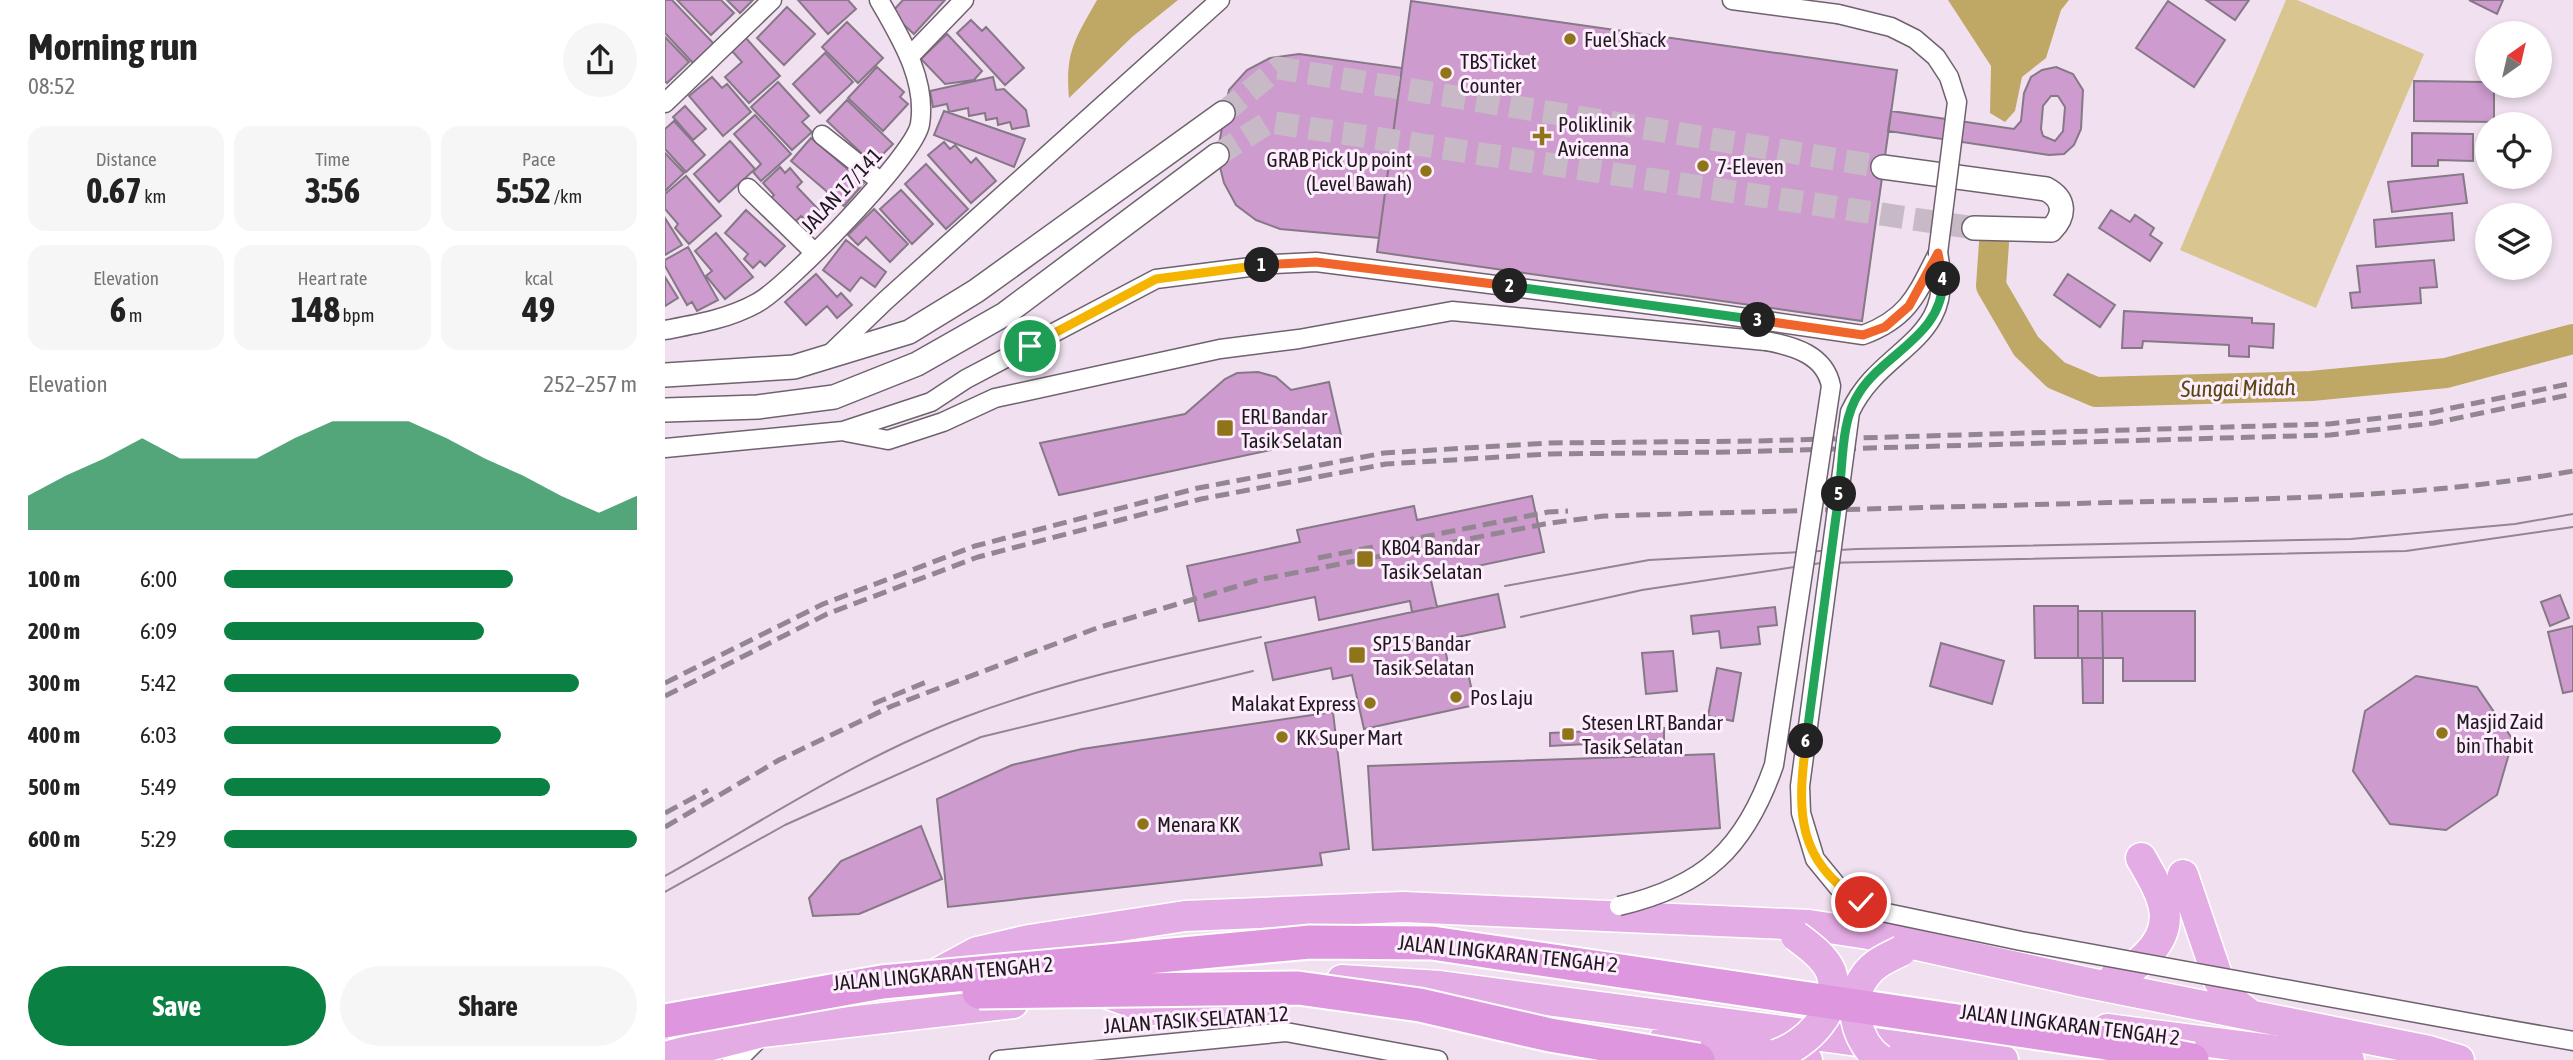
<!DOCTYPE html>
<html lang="en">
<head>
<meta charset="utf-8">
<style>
	:root { --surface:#fff; --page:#f6f6f6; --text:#222; --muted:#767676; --accent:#0b8043 }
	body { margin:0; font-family:"Asap Condensed",sans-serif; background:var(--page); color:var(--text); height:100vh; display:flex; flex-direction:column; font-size:26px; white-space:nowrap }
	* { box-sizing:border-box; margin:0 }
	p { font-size:23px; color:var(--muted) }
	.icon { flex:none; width:38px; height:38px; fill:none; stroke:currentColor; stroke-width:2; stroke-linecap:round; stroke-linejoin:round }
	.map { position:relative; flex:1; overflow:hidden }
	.drawer { display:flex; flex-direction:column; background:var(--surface); width:665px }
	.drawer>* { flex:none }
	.needle { width:46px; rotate:34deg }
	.buttons { position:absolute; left:1810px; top:21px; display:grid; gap:14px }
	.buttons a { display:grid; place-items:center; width:77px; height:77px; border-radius:50%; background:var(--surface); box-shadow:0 4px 10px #0003; font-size:35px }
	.pin { position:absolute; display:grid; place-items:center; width:60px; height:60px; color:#fff; margin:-30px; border:4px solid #fff; border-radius:50%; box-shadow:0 2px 7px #0007 }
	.km { position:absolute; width:35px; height:35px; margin:-18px; border-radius:50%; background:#222; color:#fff; font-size:19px; line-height:35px; text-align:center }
	.round { display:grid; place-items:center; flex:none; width:74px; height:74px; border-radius:37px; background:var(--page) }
	.headline { display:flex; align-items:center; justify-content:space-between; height:119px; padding:0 28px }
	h1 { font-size:38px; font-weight:700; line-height:52px }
	.stats { display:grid; grid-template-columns:repeat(3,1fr); gap:10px; height:119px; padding:7px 28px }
	.stats div { display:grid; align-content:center; border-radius:18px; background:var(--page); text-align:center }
	.stats b { font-size:35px; font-weight:700 }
	.stats small { font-size:19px; font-weight:400 }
	.stats p { font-size:19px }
	.chart { height:196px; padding:14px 28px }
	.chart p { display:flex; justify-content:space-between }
	.chart svg { width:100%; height:126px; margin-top:7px; fill:var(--accent); opacity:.7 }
	.cta { display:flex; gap:14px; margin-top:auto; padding:14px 28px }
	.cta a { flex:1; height:80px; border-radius:42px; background:var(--accent); color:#fff; font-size:28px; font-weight:700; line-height:80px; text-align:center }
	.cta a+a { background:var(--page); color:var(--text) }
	ul { padding:0 28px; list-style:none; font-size:23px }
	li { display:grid; grid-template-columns:112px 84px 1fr; align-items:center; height:52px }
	li i { height:18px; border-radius:9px; background:var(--accent) }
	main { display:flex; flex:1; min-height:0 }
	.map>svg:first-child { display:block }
</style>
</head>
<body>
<main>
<section class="drawer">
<div class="headline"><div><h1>Morning run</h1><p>08:52</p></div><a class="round"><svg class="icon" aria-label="share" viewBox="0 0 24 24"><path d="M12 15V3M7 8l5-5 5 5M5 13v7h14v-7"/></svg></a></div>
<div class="stats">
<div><p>Distance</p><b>0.67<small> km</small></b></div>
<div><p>Time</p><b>3:56</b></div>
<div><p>Pace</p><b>5:52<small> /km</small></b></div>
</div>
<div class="stats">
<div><p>Elevation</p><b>6<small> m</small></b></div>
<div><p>Heart rate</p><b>148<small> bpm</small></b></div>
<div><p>kcal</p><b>49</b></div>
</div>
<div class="chart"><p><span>Elevation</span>252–257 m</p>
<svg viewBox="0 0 160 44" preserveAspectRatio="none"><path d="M0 44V32L10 25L20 19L30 12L40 19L50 19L60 19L70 12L80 6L90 6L100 6L110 12L120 19L130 25L140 32L150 38L160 32V44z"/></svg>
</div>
<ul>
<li><b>100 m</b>6:00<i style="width:70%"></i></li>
<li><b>200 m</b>6:09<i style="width:63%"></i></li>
<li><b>300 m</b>5:42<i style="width:86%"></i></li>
<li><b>400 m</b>6:03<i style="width:67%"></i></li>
<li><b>500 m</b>5:49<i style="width:79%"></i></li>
<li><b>600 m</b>5:29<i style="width:100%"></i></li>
</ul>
<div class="cta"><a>Save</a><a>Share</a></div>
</section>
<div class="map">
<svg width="1908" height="1060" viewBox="0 0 1908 1060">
	<rect width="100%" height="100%" fill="#f1e1f0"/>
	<!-- green -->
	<path fill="#d8c590" d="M1621 0H1632L1759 54 1651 308 1515 250Z"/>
	<!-- water -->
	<path fill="#bfa765" d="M432 0H513L467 37 404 98C400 52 410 39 432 0Z
		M1283 0H1404L1396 10 1381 58 1357 77 1350 111 1340 122 1325 113 1326 66Z"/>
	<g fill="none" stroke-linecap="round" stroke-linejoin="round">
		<!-- river -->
		<path stroke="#bfa765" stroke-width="30" d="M1329 243 1326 286 1361 346 1391 375 1431 392 1646 386 1781 373 1908 339"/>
	</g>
	<!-- building -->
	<path fill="#cd9bcd" stroke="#867886" stroke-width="2" fill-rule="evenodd" d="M0 0H7L49 44 28 63 0 33Z
		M12 0H56L69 13 46 35Z
		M62 0H88L75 13Z
		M133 0H183L191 9 163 34Z
		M238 0H280L249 34 226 13Z
		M1541 0H1584L1570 20Z
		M1804 0H1838L1832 14Z
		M746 1 1232 70 1197 321 712 252Z
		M1503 1 1560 40 1529 87 1471 48Z
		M122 7 150 34 119 65 92 38Z
		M306 20 317 31 321 27 359 68 340 85 292 33Z
		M182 22 218 58 193 83 157 47Z
		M282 34 317 71 309 80 280 84 256 59Z
		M0 37 24 62 2 83 0 81Z
		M80 37 115 76 84 103 60 77 77 62 66 50Z
		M160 53 188 82 155 113 128 84Z
		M634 54 737 68 714 238 615 229 591 220 571 205 559 183 552 155 564 90 582 70 605 58Z
		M212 67 239 92 235 97 243 104 218 131 183 98Z
		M1391 67 1408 74 1418 90 1416 129 1409 145 1399 154 1384 155 1223 131 1226 111 1349 129 1356 121 1359 93 1366 77 1377 70ZM1386 96H1393L1400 107 1398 131 1390 141 1378 136 1376 129 1378 106Z
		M47 77 57 88 62 84 86 112 58 136 24 96Z
		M328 77 331 90 339 89 361 110 364 126 347 129 345 122 333 125 332 118 321 120 320 113 304 116 303 108 284 112 282 104 268 107 265 91Z
		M1749 81 1822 82V86H1829V122L1749 121Z
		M113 82 144 116 137 122 147 132 127 150 86 107Z
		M182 100 228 144 208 164 162 121Z
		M20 106 41 129 28 140 8 117Z
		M279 111 360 139 349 167 269 135Z
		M90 115 126 154 96 181 88 172 96 164 69 134Z
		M9 121 40 155 21 172 0 149V129Z
		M1747 133 1808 134V161L1773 160V166H1747Z
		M146 138 199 183 179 206 126 161Z
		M65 141 90 169 54 202 29 174Z
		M279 142 285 149 290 145 306 163 311 158 331 181 306 203 263 155Z
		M0 153 19 173 0 191Z
		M261 164 303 209 281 229 240 184Z
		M115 167 120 173 125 168 137 182 132 187 154 210 142 222 136 216 129 223 106 198 109 195 98 183Z
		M1798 174 1802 203 1727 212 1723 182Z
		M21 176 56 216 24 244 10 228 13 224 0 209V194Z
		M236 190 268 224 247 244 215 209Z
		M209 209 243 244 225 262 201 237 193 245 183 235Z
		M81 210 120 246 100 266 95 261 88 268 79 259 83 254 60 233Z
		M1446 210 1465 222 1470 215 1489 228 1485 235 1497 243 1485 261 1434 228Z
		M1787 213 1789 240 1711 247 1709 220Z
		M0 218 17 245 0 255Z
		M51 233 88 277 60 299 41 276 47 271 30 251Z
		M181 240 221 272 210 287 196 277 185 291 158 270Z
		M23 247 53 300 32 311 27 302 22 305 0 266V260Z
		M1769 260 1772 287 1755 288 1756 303 1687 308 1685 293 1695 292 1692 266Z
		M151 274 172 297 176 293 187 305 172 318 162 306 141 325 120 302Z
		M1403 274 1450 305 1435 327 1389 295Z
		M0 277 13 298 0 306Z
		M1459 311 1587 318V323L1609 324 1608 348 1584 346V357L1564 356V345L1478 341 1477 348H1457Z
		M593 372 611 377 626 390 664 382 676 435 394 495 375 443 520 414 560 379 572 373Z
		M867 496 879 552 765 576 772 607 747 612 745 601 654 620 650 597 534 621 522 566 635 542 632 530 749 506 752 520Z
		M833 594 840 627 778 640 785 672 802 668 810 705 699 729 687 675 668 679 666 668 608 680 600 643Z
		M1895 595 1904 618 1885 626 1876 602Z
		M1369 606H1413V658H1370Z
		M1110 607 1112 625 1093 627 1095 644 1056 648 1054 631 1028 634 1026 616Z
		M1413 611H1437L1438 658H1413Z
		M1437 611H1530V681H1458V658H1438Z
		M1908 626V691L1898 693 1883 632Z
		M1276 643 1339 661 1327 704 1265 686Z
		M1008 651 1012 691 981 694 977 653Z
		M1417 658H1438V703H1418Z
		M1052 668 1076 673 1068 721 1043 716Z
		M1751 676 1812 687 1848 740 1832 795 1781 830 1725 824 1688 771 1700 711Z
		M668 712 684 849 655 853 657 865 283 907 272 799 347 765 417 749Z
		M999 728V740L885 746V733Z
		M1049 754 1055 828 708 850 703 766Z
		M256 826 277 879 194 914 148 916 144 898 176 861Z"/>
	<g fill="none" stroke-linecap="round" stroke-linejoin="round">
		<!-- tertiary-tunnel -->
		<path stroke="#c7b9c6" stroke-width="23" stroke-dasharray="23 11" stroke-linecap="butt" d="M558 113 613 68 1218 167
			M552 155 604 122 1309 228"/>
		<!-- minor casing -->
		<g stroke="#6f626f" stroke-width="21">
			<path id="minor" d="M1067 0 1173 14
				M245 56 299 0
				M0 103 107 0
				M157 135 216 182
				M83 188 149 252
				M0 330C32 324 63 319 92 303 122 287 250 155 255 124 262 79 235 37 214 0
				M164 355 220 301 555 0
				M181 432 223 440 278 422 330 398 555 349 634 339 787 311 1101 341
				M0 448 178 431 266 402 301 379 491 279 609 264 651 262 1020 309 1198 335C1244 318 1252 294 1273 253
				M1823 1026 1908 1041
				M334 1060 621 1032 773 1060"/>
		</g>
		<!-- tertiary casing -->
		<g stroke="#6f626f" stroke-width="26">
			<path id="tertiary" d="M1218 167 1381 189C1400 199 1401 215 1386 230L1309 228
				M0 375 129 367 244 332 311 291 558 113
				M0 410 93 407 169 397 252 364 340 314 552 155
				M69 1060 97 1032"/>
		</g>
		<!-- trunk casing -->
		<g stroke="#fff" stroke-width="33">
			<path id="trunk" d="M1518 875 1554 981 1564 998 1583 1013
				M273 973 312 952 364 940 520 916 738 907 1144 925 1203 934 1419 982 1764 1051 1794 1060
				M1450 976C1463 973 1473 964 1482 955 1515 922 1496 893 1476 858
				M677 980 775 986 1338 1060
				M444 994 487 1010 595 1003
				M1442 1029 1684 1060
				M999 1040 1142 1060
				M0 1057 97 1032 348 1003"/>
		</g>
		<!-- minor -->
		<use href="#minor" stroke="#fff" stroke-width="18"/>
		<!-- tertiary -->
		<use href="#tertiary" stroke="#fff" stroke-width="23"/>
		<!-- trunk -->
		<use href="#trunk" stroke="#e4ace4" stroke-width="30"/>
		<!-- tram -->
		<path stroke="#928691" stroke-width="2" d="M840 586 984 560 1192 549 1686 539 1850 524 1908 514
			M856 617 977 590 1156 563 1741 551 1908 527
			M0 876C96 822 196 756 300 717 395 681 497 659 596 637
			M0 892 120 825 316 737 588 671"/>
		<!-- rail -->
		<path stroke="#928691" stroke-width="5" stroke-dasharray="14 7" stroke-linecap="butt" d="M653 558 883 512 903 511
			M0 683 158 604 310 546 533 488 719 453 884 443 1092 441 1664 424 1767 412 1908 383
			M0 696 162 614 313 557 536 499 721 464 884 454 1063 452 1665 435 1769 423 1908 394
			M208 704 266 680
			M0 813 43 790
			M0 827 114 760 227 706 432 628 593 580 885 523 939 516C1114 511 1289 507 1464 502 1612 499 1762 497 1908 471"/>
		<!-- minor-bridge casing -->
		<g stroke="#6f626f" stroke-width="21" stroke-linecap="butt">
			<path id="minor-bridge" d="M1173 14 1226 27 1250 39 1271 57 1284 77 1292 102 1273 253C1293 343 1216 345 1185 412L1135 786 1136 813 1150 859 1173 887 1217 912 1356 941 1823 1026
				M954 906C1040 886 1080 848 1109 765L1166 386C1160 355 1129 346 1101 341"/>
		</g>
		<!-- trunk-bridge casing -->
		<g stroke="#fff" stroke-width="33" stroke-linecap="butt">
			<path id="trunk-bridge" d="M1110 1055C1141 1046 1179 1008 1166 972 1160 957 1143 945 1131 936
				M1216 1060C1191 1043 1181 1001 1200 976 1209 963 1222 958 1236 951"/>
		</g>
		<!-- motorway-bridge casing -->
		<g stroke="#fff" stroke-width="37" stroke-linecap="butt">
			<path id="motorway-bridge" d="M314 992 633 988 755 1005 885 1035 1033 1060
				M0 1021 217 982 645 942 767 943 1441 1043 1527 1060"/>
		</g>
		<!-- minor-bridge -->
		<use href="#minor-bridge" stroke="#fff" stroke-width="18"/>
		<!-- trunk-bridge -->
		<use href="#trunk-bridge" stroke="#e4ace4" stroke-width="30"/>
		<!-- motorway-bridge -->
		<use href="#motorway-bridge" stroke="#de97de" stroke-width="33"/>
	</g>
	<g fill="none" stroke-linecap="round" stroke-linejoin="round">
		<!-- split-1 casing -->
		<g stroke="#fff" stroke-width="14">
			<path id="split-1" d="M365 346 491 279 597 265"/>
		</g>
		<!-- split-2 casing -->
		<g stroke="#fff" stroke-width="14">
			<path id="split-2" d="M597 265 651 262 845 286"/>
		</g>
		<!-- split-3 casing -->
		<g stroke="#fff" stroke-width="14">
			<path id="split-3" d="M845 286 1093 320"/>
		</g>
		<!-- split-4 casing -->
		<g stroke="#fff" stroke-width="14">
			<path id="split-4" d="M1093 320 1198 335 1220 327 1244 306 1273 253 1278 279"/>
		</g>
		<!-- split-5 casing -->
		<g stroke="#fff" stroke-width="14">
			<path id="split-5" d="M1174 494C1178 462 1176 420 1194 393 1220 352 1278 336 1278 279"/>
		</g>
		<!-- split-6 casing -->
		<g stroke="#fff" stroke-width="14">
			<path id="split-6" d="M1141 741 1174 494"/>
		</g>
		<!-- split-7 casing -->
		<g stroke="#fff" stroke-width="14">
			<path id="split-7" d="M1141 741C1132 813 1131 859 1196 902"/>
		</g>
		<!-- split-1 -->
		<use href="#split-1" stroke="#f5b400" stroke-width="9"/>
		<!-- split-2 -->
		<use href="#split-2" stroke="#f0652b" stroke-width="9"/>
		<!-- split-3 -->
		<use href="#split-3" stroke="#22a559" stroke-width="9"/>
		<!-- split-4 -->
		<use href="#split-4" stroke="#f0652b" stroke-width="9"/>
		<!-- split-5 -->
		<use href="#split-5" stroke="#22a559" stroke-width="9"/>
		<!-- split-6 -->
		<use href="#split-6" stroke="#22a559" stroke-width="9"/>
		<!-- split-7 -->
		<use href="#split-7" stroke="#f5b400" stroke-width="9"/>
	</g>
	<!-- markers -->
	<g fill="#907419" stroke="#feeefd" stroke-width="2.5">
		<circle cx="905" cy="39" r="7"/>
		<circle cx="781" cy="73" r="7"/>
		<path d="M873.5 125.5h7v7h7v7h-7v7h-7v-7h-7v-7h7z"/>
		<circle cx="1038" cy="166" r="7"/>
		<circle cx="761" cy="171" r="7"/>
		<rect x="551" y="419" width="18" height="18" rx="3.5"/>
		<rect x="691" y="550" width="18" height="18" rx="3.5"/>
		<rect x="683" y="646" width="18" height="18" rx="3.5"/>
		<circle cx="791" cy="697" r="7"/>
		<circle cx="705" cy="703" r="7"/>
		<circle cx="1777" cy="733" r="7"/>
		<rect x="896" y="727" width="14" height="14" rx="3.5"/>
		<circle cx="617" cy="737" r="7"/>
		<circle cx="478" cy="824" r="7"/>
	</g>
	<g text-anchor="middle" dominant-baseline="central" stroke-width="6" stroke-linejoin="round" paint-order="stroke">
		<!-- poi labels -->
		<g font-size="21" fill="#1f191f" stroke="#feeefd" text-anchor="start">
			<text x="919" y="39">Fuel Shack</text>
			<text x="795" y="61">TBS Ticket<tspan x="795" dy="24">Counter</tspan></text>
			<text x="893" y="124">Poliklinik<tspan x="893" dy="24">Avicenna</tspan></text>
			<text x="747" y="159" text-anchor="end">GRAB Pick Up point<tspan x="747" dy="24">(Level Bawah)</tspan></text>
			<text x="1052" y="166">7-Eleven</text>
			<text x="576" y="416">ERL Bandar<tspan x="576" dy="24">Tasik Selatan</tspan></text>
			<text x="716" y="547">KB04 Bandar<tspan x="716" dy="24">Tasik Selatan</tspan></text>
			<text x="708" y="643">SP15 Bandar<tspan x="708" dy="24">Tasik Selatan</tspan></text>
			<text x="805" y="697">Pos Laju</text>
			<text x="691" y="703" text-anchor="end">Malakat Express</text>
			<text x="1791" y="721">Masjid Zaid<tspan x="1791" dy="24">bin Thabit</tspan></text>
			<text x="917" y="722">Stesen LRT Bandar<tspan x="917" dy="24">Tasik Selatan</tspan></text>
			<text x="631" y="737">KK Super Mart</text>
			<text x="492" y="824">Menara KK</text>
		</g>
		<!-- street labels -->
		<g font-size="21" fill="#1f191f" stroke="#feeefd">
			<text transform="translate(176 190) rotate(-47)">JALAN 17/141</text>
			<text transform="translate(843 953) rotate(6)">JALAN LINGKARAN TENGAH 2</text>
			<text transform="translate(278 973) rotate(-5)">JALAN LINGKARAN TENGAH 2</text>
			<text transform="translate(531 1019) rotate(-4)">JALAN TASIK SELATAN 12</text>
			<text transform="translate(1405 1024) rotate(7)">JALAN LINGKARAN TENGAH 2</text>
		</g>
		<!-- water labels -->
		<g font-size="23" font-style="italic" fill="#584713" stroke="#feeefd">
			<text transform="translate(1573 388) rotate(-1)">Sungai Midah</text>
		</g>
	</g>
</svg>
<div class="buttons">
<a><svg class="needle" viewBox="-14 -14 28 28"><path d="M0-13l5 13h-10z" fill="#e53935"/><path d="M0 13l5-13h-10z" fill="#767676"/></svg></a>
<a><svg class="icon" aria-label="locate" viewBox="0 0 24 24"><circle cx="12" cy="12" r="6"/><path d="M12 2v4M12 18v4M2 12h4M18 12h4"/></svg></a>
<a><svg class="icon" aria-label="layers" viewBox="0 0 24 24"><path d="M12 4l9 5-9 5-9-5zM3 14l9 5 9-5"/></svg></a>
</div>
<div class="pin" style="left:365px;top:346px;background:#1e9e55"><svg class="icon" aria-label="arrive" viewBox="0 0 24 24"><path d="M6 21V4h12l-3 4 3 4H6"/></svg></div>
<div class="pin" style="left:1196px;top:902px;background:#d93025"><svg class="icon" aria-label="check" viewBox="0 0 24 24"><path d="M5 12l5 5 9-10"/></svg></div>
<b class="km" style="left:597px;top:265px">1</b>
<b class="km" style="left:845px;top:286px">2</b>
<b class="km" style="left:1093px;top:320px">3</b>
<b class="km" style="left:1278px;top:279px">4</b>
<b class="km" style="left:1174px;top:494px">5</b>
<b class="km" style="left:1141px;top:741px">6</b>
</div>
</main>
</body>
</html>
